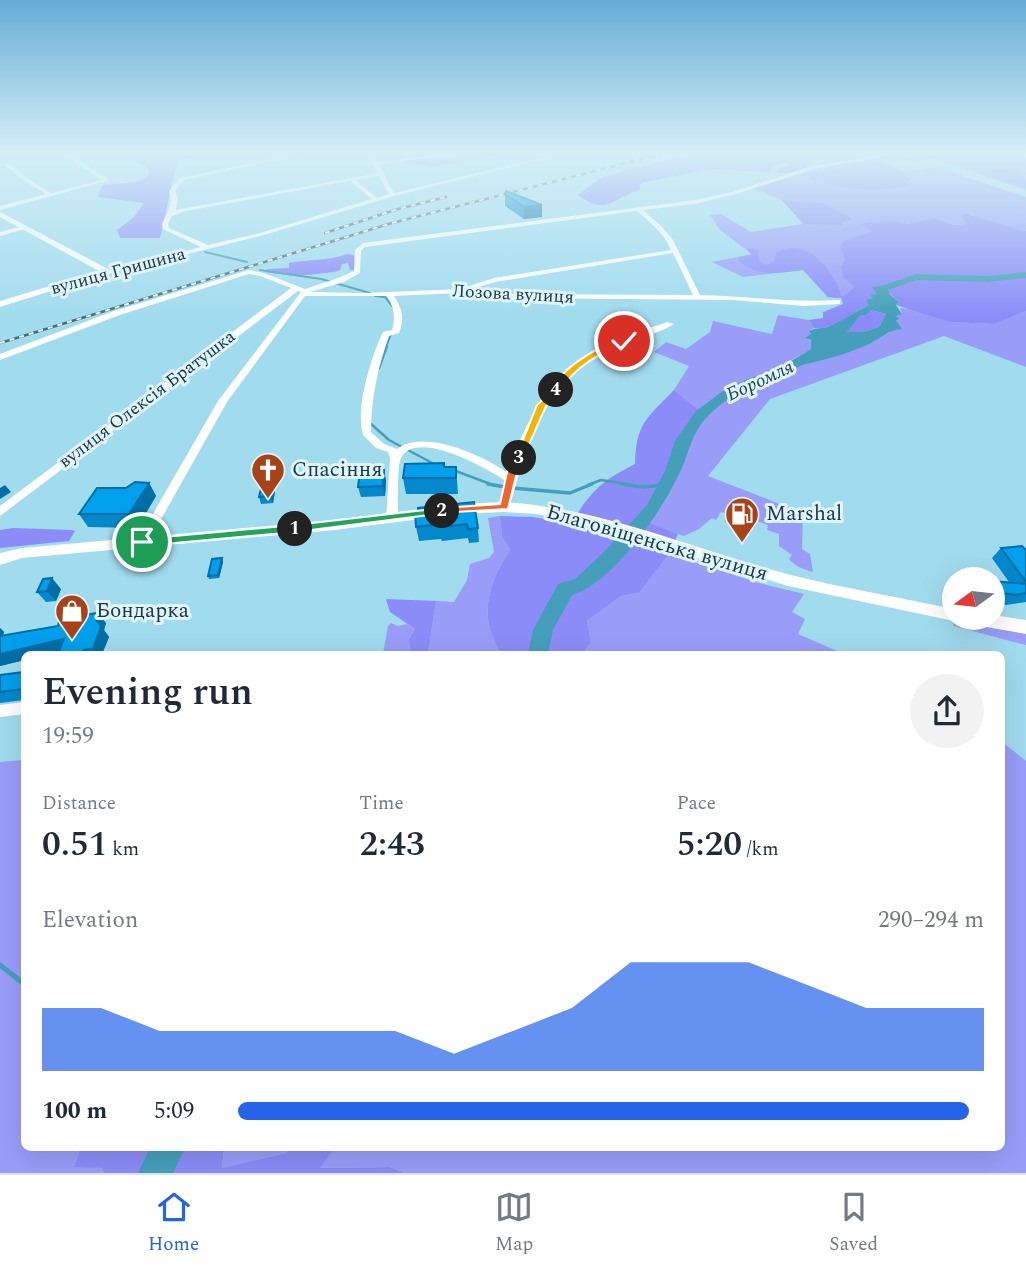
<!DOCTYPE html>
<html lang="en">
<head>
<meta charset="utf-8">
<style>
	:root { --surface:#fff; --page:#f2f2f3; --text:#1f2937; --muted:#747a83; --line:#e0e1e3; --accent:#2563eb }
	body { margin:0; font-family:Spectral,serif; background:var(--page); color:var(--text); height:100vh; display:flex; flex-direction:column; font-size:26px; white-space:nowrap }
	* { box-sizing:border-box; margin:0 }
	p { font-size:23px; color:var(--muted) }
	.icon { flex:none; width:38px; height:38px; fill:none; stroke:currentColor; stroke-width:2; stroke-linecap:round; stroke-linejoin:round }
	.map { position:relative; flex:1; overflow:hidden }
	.drawer { position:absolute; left:21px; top:651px; width:984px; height:500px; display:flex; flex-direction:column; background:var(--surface); border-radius:10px; box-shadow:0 7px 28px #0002 }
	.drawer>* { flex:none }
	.needle { width:46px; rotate:255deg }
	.tools { position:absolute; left:942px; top:567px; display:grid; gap:14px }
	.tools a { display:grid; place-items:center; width:63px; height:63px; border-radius:50%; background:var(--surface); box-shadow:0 7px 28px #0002; font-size:35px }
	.pin { position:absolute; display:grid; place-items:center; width:60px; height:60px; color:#fff; margin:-30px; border:4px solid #fff; border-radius:50%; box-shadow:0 2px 7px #0007 }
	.km { position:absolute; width:35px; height:35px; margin:-18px; border-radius:50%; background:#222; color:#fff; font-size:19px; line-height:35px; text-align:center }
	.round { display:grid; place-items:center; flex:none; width:74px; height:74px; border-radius:37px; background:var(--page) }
	.overview { display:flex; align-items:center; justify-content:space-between; height:119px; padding:0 21px }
	h1 { font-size:38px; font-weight:600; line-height:52px }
	.metrics { display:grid; grid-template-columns:repeat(3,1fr); gap:10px; height:119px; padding:7px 21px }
	.metrics div { display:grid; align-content:center }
	.metrics b { font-size:35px; font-weight:600 }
	.metrics small { font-size:19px; font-weight:400 }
	.metrics p { font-size:19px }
	.chart { height:196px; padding:14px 21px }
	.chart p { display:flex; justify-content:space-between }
	.chart svg { width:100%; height:126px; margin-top:7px; fill:var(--accent); opacity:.7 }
	ul { padding:0 21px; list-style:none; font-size:23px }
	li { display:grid; grid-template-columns:112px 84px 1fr; align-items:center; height:52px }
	li i { height:18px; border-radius:9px; background:var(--accent) }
	.dock { display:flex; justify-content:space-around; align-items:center; height:98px; border-top:2px solid var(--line); background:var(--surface); font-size:19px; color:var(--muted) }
	.dock a { display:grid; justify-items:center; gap:4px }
	.dock .on { color:var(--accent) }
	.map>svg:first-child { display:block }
</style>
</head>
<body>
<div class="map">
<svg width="1026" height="1173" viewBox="0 0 1026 1173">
	<rect width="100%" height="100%" fill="#a1dbee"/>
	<!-- green -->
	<path fill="#999df8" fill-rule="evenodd" d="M897 154 1026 197V231L964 213 968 224 953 225 936 218 908 224 895 220 861 225 873 232 861 236 856 287 841 298 828 297 803 270 743 277 712 262 752 254 720 230 710 215 721 214 751 232 803 224 782 200 752 188 815 169 820 163 880 158ZM899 156 934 167 933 168 907 171 878 161Z
		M921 154H1026V190Z
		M900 308 914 309 950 322 994 324 1026 311V367L944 336 770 399 708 476 803 513 802 549 810 554 813 572C803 569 796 567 789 559L792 555 779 546V534L767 530 768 525 742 516 738 526 725 522 728 514 721 512 716 520 712 518 699 529 684 536 645 522C665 499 673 470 685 442 689 432 697 423 704 414L674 390 689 366 654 352 666 342 686 349 710 332 713 321 772 334 778 315 809 320 814 328 810 330 811 334 807 338 813 343 811 349 792 360 791 366C811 365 841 355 859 348 870 343 877 336 889 333L896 321 894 316 902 313Z
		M500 516 502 536 510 550C495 572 482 602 490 629 493 637 497 646 500 654H428L436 601 454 602 467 580 470 564 489 558 494 552 488 518Z
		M669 554 759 583 804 594 792 612 805 619 798 634 844 654H583L591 642 587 621 621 596 639 593Z
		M954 622 1026 633V645L953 626Z
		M391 623 398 626 407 624 415 629 409 639 410 654H383L388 626Z
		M1001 741 1026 761V1173H405L390 1167 319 1168 335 1148H1001Z
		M24 760V1148H80L74 1166 103 1168 104 1173H0V762Z
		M224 1148H290L286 1153 222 1168Z"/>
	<!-- forest -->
	<path fill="#8b8cf8" d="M125 154H206L181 159 175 170 160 238H120L117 230 134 217 144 203 98 197 102 185 137 182 150 174 147 167Z
		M403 154H501L433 167 396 161Z
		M691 154H811L815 158 810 166 789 173H776L778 169 791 165 785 163 771 167 770 172 711 169 641 183 639 190C611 199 607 216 578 195L602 177Z
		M871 161 902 171 910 178 907 186C871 193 843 189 809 179L810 175Z
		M970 168 1016 169 1021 172 1018 175 1026 180V188Z
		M782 200 824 204 853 219 841 222 843 225 804 224Z
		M964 213 1026 231V311L994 324 950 322 896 305 899 302 885 289 887 286 873 287 878 293 871 299 870 305C853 311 833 331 814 328L809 320 823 318V312L843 304 841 298 828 297 803 270C779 273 760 278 739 261V257L752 255 747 250 750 248 759 251V261L767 265 774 261 777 252C809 237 833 270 842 297L855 287 844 278 841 268 845 259 840 246 845 240 872 232 860 224 895 220 908 224 936 218 953 225 967 224 962 217Z
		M347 254 354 255 356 270H350L348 263 342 264 340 270 334 272 298 276 263 272 268 269 289 268V263C308 259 330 261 347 254Z
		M871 310 886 314 879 327 863 332H847L859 315Z
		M674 390 704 414C698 423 690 432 685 442 673 469 665 499 645 521L678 534 669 554 639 593 621 596 587 621 591 642 583 654H500C497 646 493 637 490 629 482 602 495 572 510 550L502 536 500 516 533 517 571 524C590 492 601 481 635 464 636 423 647 418 674 390Z
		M13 528 72 530 75 531 69 541 0 548V530Z
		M386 599 436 601 428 654H410L409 639 415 629 390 612Z
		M80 1148H224L222 1168 286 1153 290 1148H335L320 1168 390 1167 405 1173H104L102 1168 74 1167Z"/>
	<!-- water -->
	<path fill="#459fba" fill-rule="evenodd" d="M888 285 885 290 899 302 896 305 902 314 895 316 899 318 896 321 902 329C888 330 881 338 869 344 850 353 812 365 790 366L788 363 811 349V340L805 338 811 334 809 331C817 327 823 329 830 326 844 320 856 311 869 305L866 300 873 298 870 295 877 294 872 287ZM871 310 886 314 879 327 863 332H847L860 315H866Z"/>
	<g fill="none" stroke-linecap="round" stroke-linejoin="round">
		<!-- stream-far3 -->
		<path stroke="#459fba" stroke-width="2" d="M205 252 247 262
			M260 270 321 279 370 293
			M375 296 385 297 394 308
			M386 347 391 334"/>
		<!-- stream-far2 -->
		<path stroke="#459fba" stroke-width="2.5" d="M379 368 387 346
			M371 424 389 440 436 465
			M453 470 493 485
			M588 485 601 480 633 485
			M661 485H666"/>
		<!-- stream-far1 -->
		<path stroke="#459fba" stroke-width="3.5" d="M488 484 505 487
			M622 484 642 487 666 485
			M512 488 570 493 592 484"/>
		<!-- stream -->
		<path stroke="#459fba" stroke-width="5" d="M0 965 24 984"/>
		<!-- river -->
		<path fill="#459fba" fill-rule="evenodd" d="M1026 272V278L987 282 917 280 888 290 894 305 888 309 882 305 876 288 916 274 987 276Z
			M815 351 822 355 820 358C783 374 735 387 707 417 691 433 689 455 679 474 662 511 612 584 572 595L553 630 548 654H528L533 630 558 584 575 579 606 550 647 505 665 471 675 441 696 411 727 388Z
			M150 1148H185L173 1173H138Z"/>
		<!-- minor -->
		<path fill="#fff" fill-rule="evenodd" d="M63 154H68L110 180 0 210V206L46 194 20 178 6 166V164H10L24 176 51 193 102 180Z
			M295 154H304L184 180 175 191 178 199 176 210 378 173 369 154H373L378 162 442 154H454L379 165 394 193 557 154H565L394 196 264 235 107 274 103 272 201 247 163 229 162 224C167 212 174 205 169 191L180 178ZM379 176 389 194 377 198 355 180ZM350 181 372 199 260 233 208 245 169 228 168 224 172 216 186 211Z
			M887 154H897L814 169 736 194 695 204 643 210 661 226 673 240 700 295C746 296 791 303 837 300H840V304L804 306 733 300 503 298 460 293 394 296C402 308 405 319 399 333L389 336C378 367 371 398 371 432L384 444 397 449C424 428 484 456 508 473 524 422 552 371 601 346 622 335 645 330 667 322L674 324C654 337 625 339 603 352 561 375 537 418 522 463 517 478 514 495 508 510L504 511 499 507 506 481C488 469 416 428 401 458 397 466 398 506 398 518L392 522 388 521 386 518 390 458 388 452 376 448 363 435C355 408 371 357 383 332L392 330C396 317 394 307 387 296H305L227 402 146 546H138L136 543 218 401 301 292 298 291 0 516V506L291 288 260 276 249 274 120 315 0 360V354L114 311 249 270 264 273 305 289 338 278 354 271 355 250 363 243 695 200 732 192 813 166ZM637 211C651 223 664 233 671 250L494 278 460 289 365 293 310 292 344 282 360 273 361 250 365 247ZM673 253 693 295 503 294 469 290 495 282Z
			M23 226 25 229 0 236V232Z
			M24 702V714L0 717V705Z"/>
		<!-- major -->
		<path fill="#fff" fill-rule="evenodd" d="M0 212 110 270 112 272 0 307V301L99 271 0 217Z
			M504 502C602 508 693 549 787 574 842 588 898 597 954 609V618H961L954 621 788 586 587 524 536 514 504 512 460 514 334 530 22 558 0 565V553L22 548 334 520 460 504Z
			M992 615 1026 620V634L969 624 963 623 961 618H992Z"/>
		<!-- rail casing -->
		<g stroke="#496b77" stroke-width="2.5">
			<path id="rail" d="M325 233 398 209 446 197
				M0 343 392 223 661 154"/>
		</g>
		<!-- rail -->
		<use href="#rail" stroke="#dff5fd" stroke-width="2" stroke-dasharray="5" stroke-linecap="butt"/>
	</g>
	<!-- wall -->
	<path fill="#0289cb" d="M505 194 542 217 524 219 505 206Z
		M444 467H456L458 494H406L403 478Z
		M384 470 386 481 385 496 361 497 358 487Z
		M149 483 156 496 137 528 88 527 79 514 126 488Z
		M273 484 275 491 273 503 261 504 259 497Z
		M418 508 478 528 479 542 469 543 468 538 442 541 441 539 419 541 416 527Z
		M1001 548 1026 550V602L1006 605 992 603V581L1009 582 992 558Z
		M223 562 219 578 209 579 208 576Z
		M61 589 56 601 46 602 37 592Z
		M106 623 104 630 109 637 102 654H58L59 652 0 666V628L4 632 3 636Z
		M24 672V700L0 703V675Z"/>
	<!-- shaded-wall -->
	<path fill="#016fa5" d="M542 205V217L524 219V207Z
		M384 470 386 481 385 496 383 486Z
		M149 483 156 496 137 528 129 514Z
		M273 484 275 491 273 503 270 496Z
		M5 485 11 492 0 499V488Z
		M222 558 223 562 219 578 218 575Z
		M52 578 61 589 56 601 47 591Z
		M98 613 106 623 104 630 109 637 102 654H97L93 649Z
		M0 628 4 632 0 642Z
		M64 639 73 649 50 654H24V660L0 666V654Z"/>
	<!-- building -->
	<path fill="#029fec" stroke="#016fa5" stroke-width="2" d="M506 191 542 205 524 207 505 194Z
		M444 463V467H456V478H403L405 464Z
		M384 470 383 486 358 487 360 471Z
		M135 482 149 483 129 514H79L97 488H126Z
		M273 484 270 496 259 497 262 485Z
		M474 502 478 528 468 529 467 524 440 527V524L416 527 415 511H418V508Z
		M1022 546 1026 550V582L1001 548Z
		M222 558 218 575 208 576 212 559Z
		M52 578 47 591 37 592 43 579Z
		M992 581 1026 584V593L1016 595 996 592 992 584Z
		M98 613 96 620 101 626 93 649 84 650 82 654H58L64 639 0 654V636L58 626 60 618Z
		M24 672V689L0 692V675Z"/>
	<!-- sky -->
	<linearGradient id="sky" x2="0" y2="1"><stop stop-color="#67acd6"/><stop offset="0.48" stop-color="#d5eff7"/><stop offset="1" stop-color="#d5eff7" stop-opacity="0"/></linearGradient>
	<rect width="1026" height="318" fill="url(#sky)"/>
	<!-- split-1 -->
	<path fill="#22a559" stroke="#fff" stroke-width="2" d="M295 525 300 529 295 532 142 546 137 542 142 539Z"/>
	<!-- split-2 -->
	<path fill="#22a559" stroke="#fff" stroke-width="2" d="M442 508 445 509V513L295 532 290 529 295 525Z"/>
	<!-- split-3 -->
	<path fill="#f0652b" stroke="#fff" stroke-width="2" d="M515 456 523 458 517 472 508 509 438 513V509L442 508 500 504 507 472Z"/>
	<!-- split-4 -->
	<path fill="#f5b400" stroke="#fff" stroke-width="2" d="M556 387 561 390 546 406 523 458 515 460 537 405Z"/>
	<!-- split-5 -->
	<path fill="#f5b400" stroke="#fff" stroke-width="2" d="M624 338 627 342C600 353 575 366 559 392H553C557 368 602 345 624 338Z"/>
	<!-- icons -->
	<defs>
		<g id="church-pin" transform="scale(1.75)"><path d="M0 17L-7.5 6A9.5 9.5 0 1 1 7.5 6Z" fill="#a94317" stroke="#dff5fd"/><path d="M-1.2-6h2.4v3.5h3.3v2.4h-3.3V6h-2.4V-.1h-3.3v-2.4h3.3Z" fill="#fff"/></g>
		<g id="fuel-pin" transform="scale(1.75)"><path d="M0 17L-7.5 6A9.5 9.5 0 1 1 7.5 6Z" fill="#a94317" stroke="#dff5fd"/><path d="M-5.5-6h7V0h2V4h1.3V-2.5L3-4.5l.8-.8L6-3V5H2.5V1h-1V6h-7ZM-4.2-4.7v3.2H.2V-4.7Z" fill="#fff"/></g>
		<g id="shop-pin" transform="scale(1.75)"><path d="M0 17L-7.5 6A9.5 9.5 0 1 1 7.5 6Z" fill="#a94317" stroke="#dff5fd"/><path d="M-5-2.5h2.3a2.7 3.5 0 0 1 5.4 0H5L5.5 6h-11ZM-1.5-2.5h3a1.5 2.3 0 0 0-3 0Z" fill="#fff"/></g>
	</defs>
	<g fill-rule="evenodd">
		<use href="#church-pin" x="268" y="470"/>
		<use href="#fuel-pin" x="742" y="514"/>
		<use href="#shop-pin" x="72" y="611"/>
	</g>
	<g text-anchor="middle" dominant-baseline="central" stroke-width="6" stroke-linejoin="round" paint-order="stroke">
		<!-- far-street labels -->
		<g font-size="18" fill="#213840" stroke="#dff5fd">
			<text transform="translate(118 271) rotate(-15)">вулиця Гришина</text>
			<text transform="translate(513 294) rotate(3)">Лозова вулиця</text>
			<text transform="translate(147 399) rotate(-37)">вулиця Олексія Братушка</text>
		</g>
		<!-- far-water labels -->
		<g font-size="19" font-style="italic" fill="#27424c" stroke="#dff5fd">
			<text transform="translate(760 381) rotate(-25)">Боромля</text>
		</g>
		<!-- poi labels -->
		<g font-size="21" fill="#213840" stroke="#dff5fd" text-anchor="start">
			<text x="292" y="470">Спасіння</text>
			<text x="766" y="514">Marshal</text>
			<text x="96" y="611">Бондарка</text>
		</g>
		<!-- street labels -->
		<g font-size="21" fill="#213840" stroke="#dff5fd">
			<text transform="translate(657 543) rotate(16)">Благовіщенська вулиця</text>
		</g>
	</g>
</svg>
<div class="tools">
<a><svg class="needle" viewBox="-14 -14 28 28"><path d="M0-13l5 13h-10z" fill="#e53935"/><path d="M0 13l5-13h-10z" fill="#747a83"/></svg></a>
</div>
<div class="pin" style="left:142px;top:542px;background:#1e9e55"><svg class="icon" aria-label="arrive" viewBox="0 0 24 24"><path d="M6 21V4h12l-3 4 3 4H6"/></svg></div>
<div class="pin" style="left:624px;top:341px;background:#d93025"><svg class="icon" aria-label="check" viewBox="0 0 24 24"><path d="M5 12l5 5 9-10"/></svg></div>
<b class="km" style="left:295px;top:529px">1</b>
<b class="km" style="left:442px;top:511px">2</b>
<b class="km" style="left:519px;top:458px">3</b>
<b class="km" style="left:556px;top:390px">4</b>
<section class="drawer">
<div class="overview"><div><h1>Evening run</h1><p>19:59</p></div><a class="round"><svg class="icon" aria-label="share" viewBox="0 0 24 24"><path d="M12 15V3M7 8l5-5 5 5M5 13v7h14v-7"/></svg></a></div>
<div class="metrics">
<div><p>Distance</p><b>0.51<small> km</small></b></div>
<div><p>Time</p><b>2:43</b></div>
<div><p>Pace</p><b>5:20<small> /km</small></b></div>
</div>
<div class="chart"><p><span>Elevation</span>290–294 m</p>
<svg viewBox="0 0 160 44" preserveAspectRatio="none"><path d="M0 44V22L10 22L20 30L30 30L40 30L50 30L60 30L70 38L80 30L90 22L100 6L110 6L120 6L130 14L140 22L150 22L160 22V44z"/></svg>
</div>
<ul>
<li><b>100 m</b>5:09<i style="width:98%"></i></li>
</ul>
</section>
</div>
<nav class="dock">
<a class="on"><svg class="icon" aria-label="home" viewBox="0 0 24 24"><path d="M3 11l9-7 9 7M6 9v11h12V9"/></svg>Home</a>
<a><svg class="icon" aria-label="map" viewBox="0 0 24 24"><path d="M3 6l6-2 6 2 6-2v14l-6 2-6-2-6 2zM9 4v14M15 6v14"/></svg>Map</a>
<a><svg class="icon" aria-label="saved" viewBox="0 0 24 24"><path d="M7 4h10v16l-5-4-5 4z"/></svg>Saved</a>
</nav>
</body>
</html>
